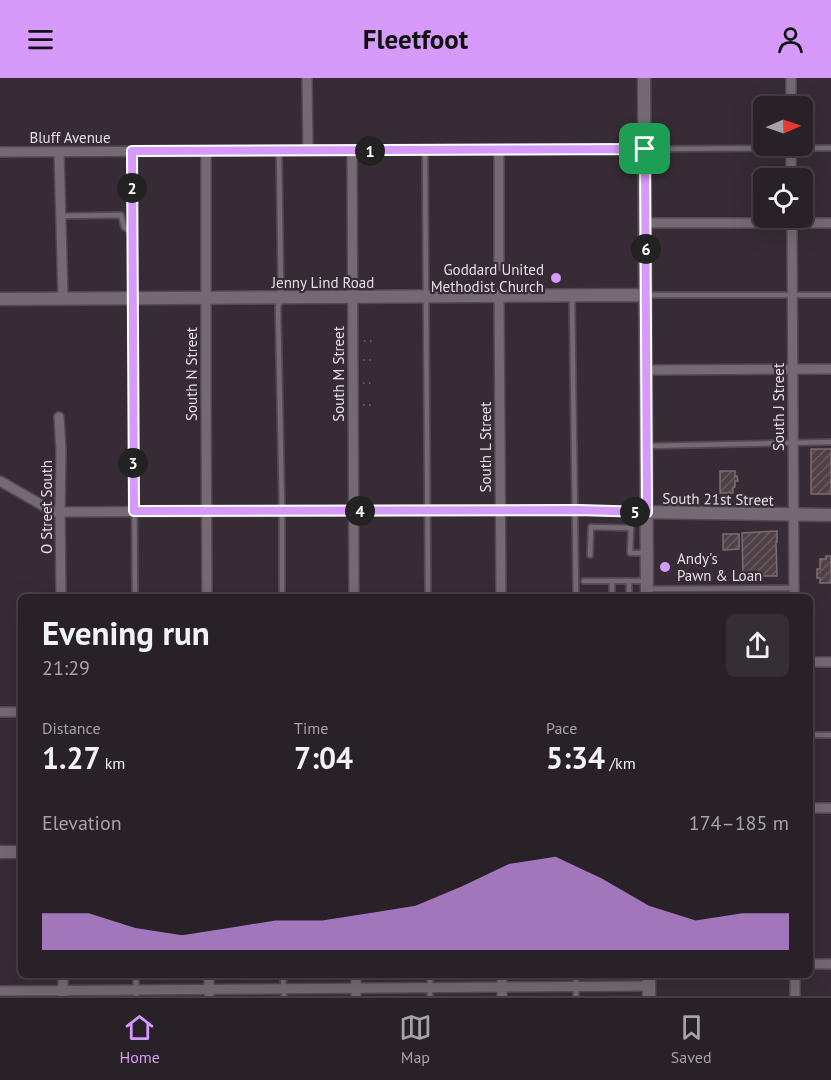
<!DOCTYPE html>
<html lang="en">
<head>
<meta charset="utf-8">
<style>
	:root { --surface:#292128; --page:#352e34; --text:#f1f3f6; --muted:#a5a3a8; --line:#453e45; --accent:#d69bfa }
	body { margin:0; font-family:"PT Sans",sans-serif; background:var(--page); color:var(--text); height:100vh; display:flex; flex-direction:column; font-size:22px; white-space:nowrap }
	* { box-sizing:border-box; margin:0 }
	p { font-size:20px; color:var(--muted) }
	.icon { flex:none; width:33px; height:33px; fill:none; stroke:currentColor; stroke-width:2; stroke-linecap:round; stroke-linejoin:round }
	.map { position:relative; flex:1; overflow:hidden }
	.panel { position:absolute; left:18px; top:516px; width:795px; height:384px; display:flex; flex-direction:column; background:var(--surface); border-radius:9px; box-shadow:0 6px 24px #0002,0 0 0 2px var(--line) }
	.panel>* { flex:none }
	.needle { width:39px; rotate:88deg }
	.fabs { position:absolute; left:753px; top:18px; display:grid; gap:12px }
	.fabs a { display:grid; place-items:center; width:60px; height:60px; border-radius:9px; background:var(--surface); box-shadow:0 6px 24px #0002,0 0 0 2px var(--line); font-size:30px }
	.pin { position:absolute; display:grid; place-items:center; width:51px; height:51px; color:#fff; margin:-26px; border-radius:12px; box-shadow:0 3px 9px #0006 }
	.km { position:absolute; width:30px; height:30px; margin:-15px; border-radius:50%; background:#222; color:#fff; font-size:16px; line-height:30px; text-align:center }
	.round { display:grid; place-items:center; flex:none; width:63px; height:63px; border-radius:9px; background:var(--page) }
	.summary { display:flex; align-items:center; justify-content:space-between; height:102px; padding:0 24px }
	h1 { font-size:33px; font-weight:600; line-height:45px }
	.figures { display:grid; grid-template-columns:repeat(3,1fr); gap:9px; height:102px; padding:6px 24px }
	.figures div { display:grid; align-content:center }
	.figures b { font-size:30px; font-weight:600 }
	.figures small { font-size:16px; font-weight:400 }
	.figures p { font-size:16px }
	.chart { height:168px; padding:12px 24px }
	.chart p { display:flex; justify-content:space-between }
	.chart svg { width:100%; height:108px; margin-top:6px; fill:var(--accent); opacity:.7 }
	header { display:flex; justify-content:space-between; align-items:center; height:78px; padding:0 24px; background:var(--accent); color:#111; font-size:27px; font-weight:600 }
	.tabs { display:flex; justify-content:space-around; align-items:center; height:84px; border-top:2px solid var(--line); background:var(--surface); font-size:16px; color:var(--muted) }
	.tabs a { display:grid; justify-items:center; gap:3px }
	.tabs .active { color:var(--accent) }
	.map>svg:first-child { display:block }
</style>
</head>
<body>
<header><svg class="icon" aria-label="menu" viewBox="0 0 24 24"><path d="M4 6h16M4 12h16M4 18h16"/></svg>Fleetfoot<svg class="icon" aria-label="person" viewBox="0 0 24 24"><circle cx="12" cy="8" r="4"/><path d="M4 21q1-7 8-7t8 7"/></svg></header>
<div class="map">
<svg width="831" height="918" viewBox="0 0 831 918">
	<defs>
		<pattern id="building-hatch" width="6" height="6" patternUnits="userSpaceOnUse" patternTransform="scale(1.5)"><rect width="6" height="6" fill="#504147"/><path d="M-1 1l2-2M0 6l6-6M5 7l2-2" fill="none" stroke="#695c61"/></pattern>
	</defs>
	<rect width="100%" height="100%" fill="#372c35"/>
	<!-- building -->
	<path fill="url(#building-hatch)" stroke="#7d6c72" stroke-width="1.5" d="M811 371H831V416H811Z
		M720 393H735V398H737L738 403H735V409H733V415H720Z
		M777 453V464H776L777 498H743L742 455Z
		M723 456H739V471L723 472Z
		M826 478H831V505H820V500H817V491H820V481H826Z"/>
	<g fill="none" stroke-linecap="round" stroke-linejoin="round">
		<!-- service casing -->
		<g stroke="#524951" stroke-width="8">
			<path id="service" d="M644 71 831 70
				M132 73 135 519
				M279 73 281 219 278 229 282 433V519
				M425 73 428 519
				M61 138 121 137 124 149 132 154
				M649 217H831
				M572 219 576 519
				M648 368 831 364
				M590 477 591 449 631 450 630 475H644
				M584 503H644
				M612 503V519
				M629 503V519
				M647 511 793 510
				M810 657H831
				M136 897V918
				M283 897 284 918
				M430 897V918
				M576 897V918"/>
		</g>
		<!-- minor casing -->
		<g stroke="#524951" stroke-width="12">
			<path id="minor" d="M307 0 308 73
				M791 0V28
				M499 72V188
				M206 73V313L207 519
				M352 73 354 519
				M0 74 644 71
				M59 74 63 220
				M791 100V68
				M791 140 792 155 794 519
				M645 145H831
				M499 218 501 519
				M646 292 831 291
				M59 339 61 373 60 434 61 519
				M0 403 54 434 575 432 647 434
				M810 584H831
				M0 634H21
				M810 730H831
				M810 886H831
				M63 897V918
				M209 897V916
				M356 897V918
				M795 897V918
				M0 913 649 908
				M502 918V897"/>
		</g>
		<!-- tertiary casing -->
		<g stroke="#524951" stroke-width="15">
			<path id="tertiary" d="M644 0 647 519
				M0 221 646 217
				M647 434 831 437
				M0 774H21
				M649 918V897"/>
		</g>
		<!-- path -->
		<path stroke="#756c74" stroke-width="1.5" stroke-dasharray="1.5 4.5" stroke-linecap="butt" d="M364 263H373
			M335 273H343
			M363 282H371
			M363 305H372
			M363 327H371"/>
		<!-- service -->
		<use href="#service" stroke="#756973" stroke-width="4.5"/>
		<!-- minor -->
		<use href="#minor" stroke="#756973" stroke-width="9"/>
		<!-- tertiary -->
		<use href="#tertiary" stroke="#756973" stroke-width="12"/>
	</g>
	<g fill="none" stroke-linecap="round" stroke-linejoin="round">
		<!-- route casing -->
		<g stroke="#fff" stroke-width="12">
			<path id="route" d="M645 71 647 434 578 432 134 433 132 73Z"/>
		</g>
		<!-- route -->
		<use href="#route" stroke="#d69bfa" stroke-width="8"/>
	</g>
	<!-- markers -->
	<g fill="#d69bfa" stroke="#372c35" stroke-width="2">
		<circle cx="556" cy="200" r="6"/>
		<circle cx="665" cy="489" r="6"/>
	</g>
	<g text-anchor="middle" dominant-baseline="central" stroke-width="4.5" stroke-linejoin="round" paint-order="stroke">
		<!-- street labels -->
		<g font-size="15" fill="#e5dee4" stroke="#372c35">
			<text x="70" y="59">Bluff Avenue</text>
			<text x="323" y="204">Jenny Lind Road</text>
			<text transform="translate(191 296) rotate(-90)">South N Street</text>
			<text transform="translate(338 296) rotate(-90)">South M Street</text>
			<text transform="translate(778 329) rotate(-90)">South J Street</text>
			<text transform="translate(485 369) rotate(-90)">South L Street</text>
			<text transform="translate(718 421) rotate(1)">South 21st Street</text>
			<text transform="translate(46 429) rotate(-90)">O Street South</text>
		</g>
		<!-- poi labels -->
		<g font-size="15" fill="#e5dee4" stroke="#372c35" text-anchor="end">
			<text x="544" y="191">Goddard United<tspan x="544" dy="17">Methodist Church</tspan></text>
			<text x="677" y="480" text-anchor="start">Andy's<tspan x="677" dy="17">Pawn &amp; Loan</tspan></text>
		</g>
	</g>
</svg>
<div class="fabs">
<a><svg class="needle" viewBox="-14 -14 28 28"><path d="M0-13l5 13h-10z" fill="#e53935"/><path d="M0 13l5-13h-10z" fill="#a5a3a8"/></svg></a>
<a><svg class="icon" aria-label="locate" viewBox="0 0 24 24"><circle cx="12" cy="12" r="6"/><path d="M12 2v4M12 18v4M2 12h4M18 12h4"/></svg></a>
</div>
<div class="pin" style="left:645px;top:71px;background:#1e9e55"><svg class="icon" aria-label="arrive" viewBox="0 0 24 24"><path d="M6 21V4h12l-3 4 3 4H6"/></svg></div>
<b class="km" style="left:370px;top:73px">1</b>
<b class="km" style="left:132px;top:110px">2</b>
<b class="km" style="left:133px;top:385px">3</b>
<b class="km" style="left:360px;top:433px">4</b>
<b class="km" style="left:635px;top:434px">5</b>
<b class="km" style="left:646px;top:171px">6</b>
<section class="panel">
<div class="summary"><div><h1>Evening run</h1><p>21:29</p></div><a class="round"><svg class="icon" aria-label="share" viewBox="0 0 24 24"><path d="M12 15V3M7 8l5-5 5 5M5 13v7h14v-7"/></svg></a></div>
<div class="figures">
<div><p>Distance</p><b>1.27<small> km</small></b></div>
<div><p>Time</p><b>7:04</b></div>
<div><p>Pace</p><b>5:34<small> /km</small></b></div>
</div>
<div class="chart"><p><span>Elevation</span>174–185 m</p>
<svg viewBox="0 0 160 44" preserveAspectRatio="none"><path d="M0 44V29L10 29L20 35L30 38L40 35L50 32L60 32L70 29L80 26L90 18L100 9L110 6L120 15L130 26L140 32L150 29L160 29V44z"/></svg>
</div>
</section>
</div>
<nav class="tabs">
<a class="active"><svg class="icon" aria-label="home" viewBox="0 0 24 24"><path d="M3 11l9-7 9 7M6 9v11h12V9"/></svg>Home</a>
<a><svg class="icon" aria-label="map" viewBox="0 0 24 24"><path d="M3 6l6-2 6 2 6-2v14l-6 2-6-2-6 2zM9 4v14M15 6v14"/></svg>Map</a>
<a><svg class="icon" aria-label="saved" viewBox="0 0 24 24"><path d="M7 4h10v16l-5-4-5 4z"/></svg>Saved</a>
</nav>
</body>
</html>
